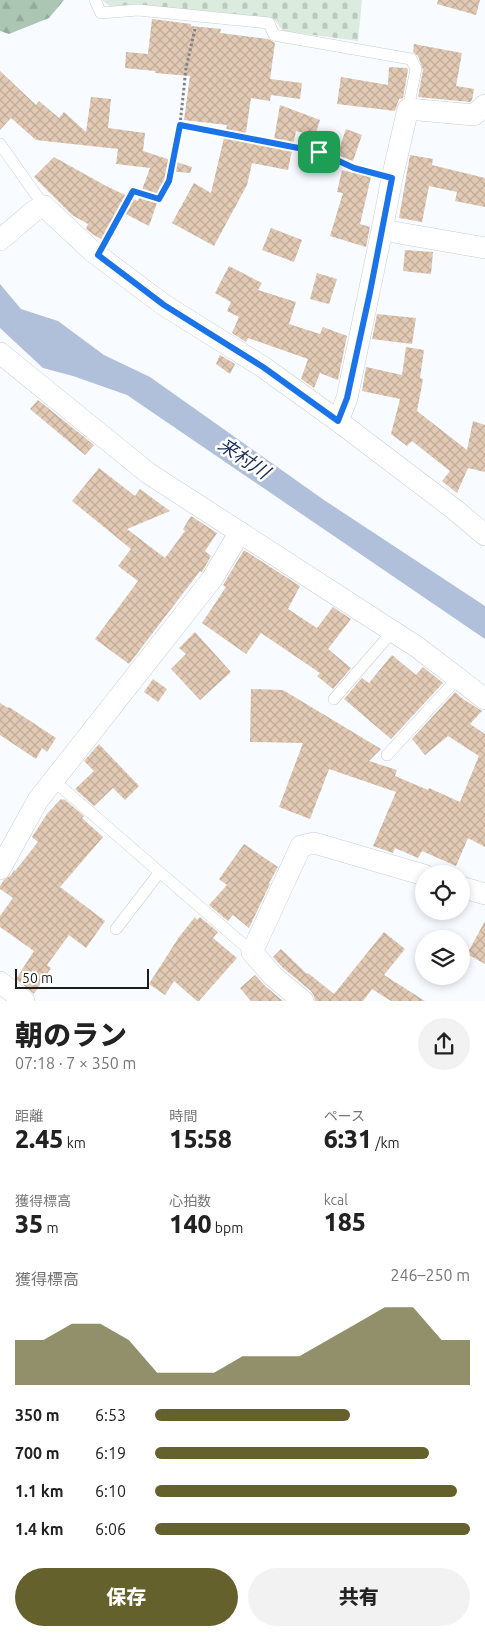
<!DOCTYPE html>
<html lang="ja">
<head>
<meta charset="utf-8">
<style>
	:root { --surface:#fff; --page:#f2f2f2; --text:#222; --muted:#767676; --accent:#65612d }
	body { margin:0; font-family:Ubuntu,"Noto Sans JP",sans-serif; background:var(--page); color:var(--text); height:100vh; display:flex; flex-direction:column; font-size:19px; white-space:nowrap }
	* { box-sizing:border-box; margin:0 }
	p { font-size:16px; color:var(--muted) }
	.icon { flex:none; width:28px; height:28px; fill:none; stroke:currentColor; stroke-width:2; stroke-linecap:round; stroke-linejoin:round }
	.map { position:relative; height:1001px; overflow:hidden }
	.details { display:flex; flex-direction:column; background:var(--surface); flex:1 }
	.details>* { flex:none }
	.controls { position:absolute; left:415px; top:865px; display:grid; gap:10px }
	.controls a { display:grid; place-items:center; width:55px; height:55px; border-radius:50%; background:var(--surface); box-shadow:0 2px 8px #0003; font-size:25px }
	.scale { position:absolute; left:15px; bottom:12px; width:134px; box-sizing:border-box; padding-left:5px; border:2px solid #1c1d1f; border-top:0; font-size:14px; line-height:18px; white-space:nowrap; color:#1c1d1f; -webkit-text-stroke:4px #fff; paint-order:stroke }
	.pin { position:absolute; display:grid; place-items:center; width:42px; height:42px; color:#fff; margin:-21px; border-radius:10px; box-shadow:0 2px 8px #0006 }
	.round { display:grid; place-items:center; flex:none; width:52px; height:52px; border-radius:26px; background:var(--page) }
	.head { display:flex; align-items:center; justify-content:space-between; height:85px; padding:0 15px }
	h1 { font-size:28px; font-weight:800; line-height:38px }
	.metrics { display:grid; grid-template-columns:repeat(3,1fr); gap:8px; height:85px; padding:5px 15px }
	.metrics div { display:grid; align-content:center }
	.metrics b { font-size:25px; font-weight:800 }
	.metrics small { font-size:14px; font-weight:400 }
	.metrics p { font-size:14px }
	.chart { height:140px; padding:10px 15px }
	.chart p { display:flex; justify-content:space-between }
	.chart svg { width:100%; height:90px; margin-top:5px; fill:var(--accent); opacity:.7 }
	.primary-button { display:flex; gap:10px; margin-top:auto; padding:10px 15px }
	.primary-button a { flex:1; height:58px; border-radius:30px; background:var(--accent); color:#fff; font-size:20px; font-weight:800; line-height:58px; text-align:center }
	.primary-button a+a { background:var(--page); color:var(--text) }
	ul { padding:0 15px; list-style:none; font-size:16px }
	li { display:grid; grid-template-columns:80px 60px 1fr; align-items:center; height:38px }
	li i { height:12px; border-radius:6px; background:var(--accent) }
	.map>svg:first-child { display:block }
</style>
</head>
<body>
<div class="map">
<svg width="485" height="1001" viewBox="0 0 485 1001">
	<defs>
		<pattern id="forest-firs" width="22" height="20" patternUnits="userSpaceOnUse" patternTransform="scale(1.25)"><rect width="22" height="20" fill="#abc6b2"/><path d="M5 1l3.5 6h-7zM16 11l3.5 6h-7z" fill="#93aa99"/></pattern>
		<pattern id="cemetery-stones" width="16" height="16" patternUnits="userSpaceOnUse" patternTransform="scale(1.25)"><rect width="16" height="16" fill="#dbecdf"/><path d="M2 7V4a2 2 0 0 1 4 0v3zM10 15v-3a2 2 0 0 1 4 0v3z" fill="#bbcabf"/></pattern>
		<pattern id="building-cross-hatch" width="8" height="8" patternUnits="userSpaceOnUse" patternTransform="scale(1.25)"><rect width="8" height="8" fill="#e1c9b3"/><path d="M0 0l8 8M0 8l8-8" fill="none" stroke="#c0ac9a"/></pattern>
	</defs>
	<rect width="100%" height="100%" fill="#f8fbff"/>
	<!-- forest -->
	<path fill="url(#forest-firs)" d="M0 0H64L49 18 9 34 0 31Z"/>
	<!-- cemetery -->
	<path fill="url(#cemetery-stones)" d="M102 0H362L358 41 283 31 273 18 186 9 110 6Z"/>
	<!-- water -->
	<path fill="#b1c0da" d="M0 284 21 309 58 321 104 355 150 377 324 500 485 606V639L127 395 73 376 43 368 0 328Z"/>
	<!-- building -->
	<path fill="url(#building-cross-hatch)" d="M438 0H480L476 15 437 4Z
		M152 19 191 24V26L221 29 220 33 268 39 275 43 270 79 302 83 300 99 271 95 270 101 251 98 245 139 273 145 280 105 320 120 315 136 296 131 288 170 252 163 247 185 214 246 172 223 194 183 211 193 227 125 184 120 190 76 155 73V71L125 68 126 52 148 54Z
		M414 44 462 53 456 86 474 89 472 100 470 102 418 97 423 70 418 56 413 52Z
		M389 67 407 68 408 70 403 98 399 99 395 111 337 104 341 77 388 85Z
		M0 71 36 105 39 101 59 118 64 112 86 132 91 97 111 99 108 128 145 133 143 151 192 167 190 173 168 171 149 226 118 210 103 240 94 235 86 229 88 224 72 215 34 177 54 157 106 186 138 201 150 168 116 164 118 149 36 140 11 118 0 130Z
		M346 129 362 135 353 161 337 155Z
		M410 155 433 159 432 165 485 178V207L455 201 457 192 429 186 422 222 399 218Z
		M342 170 371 177 360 224 370 227 366 247 330 236 343 193 337 192Z
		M271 228 302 240 294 262 262 250Z
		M405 250 433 252 431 274 403 271Z
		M229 266 262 283 258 290 296 302 289 324 320 334 323 327 347 336 338 380 320 373 314 388 301 379 308 359 248 338 246 342 232 333 239 317 227 311 231 302 215 293Z
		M317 273 337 279 329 304 310 299Z
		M377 314 416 318 412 344 372 339Z
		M406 347 424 350 420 378 423 379 417 411 467 450 473 421 485 425V472L468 468 457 493 442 481 450 471 412 441 407 446 391 434 400 399 362 391 366 367 402 375Z
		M220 355 235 364 230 374 216 364Z
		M38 400 94 445 85 455 30 409Z
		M99 468 135 496 140 489 170 511 127 529 165 558 185 531 183 529 191 516 217 533 205 551 211 556 202 572 200 571 129 664 95 639 138 581 118 566 131 549 72 501Z
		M244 550 300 586 288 609 317 628 333 607 351 619 328 649 351 668 333 689 317 676 320 673 261 633 246 654 202 623 226 587 223 585Z
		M195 632 231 672 200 700 171 669 186 654 179 648Z
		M392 655 416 675 423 667 443 683 391 739 344 699 362 678 369 683Z
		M153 679 167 689 158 702 144 692Z
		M251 689 283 690 381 749 369 761 397 770 395 776 428 790 429 788 460 802 479 756 448 736 425 755 412 739 455 692 463 699 482 711 470 724 485 734V847L468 838 456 866 422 851 418 858 395 848 393 853 373 846 396 792 329 769 310 819 279 807 303 743 250 742Z
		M0 703 8 708 9 707 56 738 47 752 42 748 36 759 0 735Z
		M99 744 139 786 125 800 113 788 94 806 75 789 94 771 84 761Z
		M61 799 63 800 64 799 84 816 82 818 103 837 60 887 105 921 86 948 69 935 47 965 51 968 34 994 16 979 34 951 0 927V916L13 898 0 889V886L4 880 11 875 14 870 15 871 38 842 32 837 47 814Z
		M244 844 278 867 269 883 270 884 249 928 233 915 228 921 209 905 227 885 219 879Z
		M195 917 197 920 200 917 218 932 213 938 237 958 199 1001H197L174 981 165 995 149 984 179 937Z
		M485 921V964L467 954Z
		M384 932 405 949 384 975 425 1001H391L372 989 363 1001H315L314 996 311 991 282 967 273 957 281 949 307 974 308 973 334 994Z
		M255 975 265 986 283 1001H251L240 988Z"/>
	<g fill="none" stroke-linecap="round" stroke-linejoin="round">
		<!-- service casing -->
		<g stroke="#cacdd2" stroke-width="12">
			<path id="service" d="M95 0 101 13 138 10 269 23 274 35 411 59 416 69 408 109
				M0 144 44 206
				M334 699 392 632
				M387 755 458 678
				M53 780 252 952
				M116 929 159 873"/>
		</g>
		<!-- minor casing -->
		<g stroke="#cacdd2" stroke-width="22">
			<path id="minor" d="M382 230 392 178 408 109 474 115 485 105
				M0 240 34 211 44 206 92 251 164 305 263 367 338 421 454 509 485 535
				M0 353 148 473 417 647 485 699
				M338 421 347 398 382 230 485 248
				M0 869 38 800 212 579 240 532
				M461 887 485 894
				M0 982 24 1001
				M303 1001 273 976 252 952 301 846 314 843 424 875"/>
		</g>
		<!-- path -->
		<path stroke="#818386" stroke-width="3" stroke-dasharray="2.5 2.5" stroke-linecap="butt" d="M195 29 186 68 180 125 319 153 353 168 374 173
			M107 239 133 191 159 199 169 181 180 125"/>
		<!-- service -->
		<use href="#service" stroke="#fff" stroke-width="11"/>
		<!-- minor -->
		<use href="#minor" stroke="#fff" stroke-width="21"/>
	</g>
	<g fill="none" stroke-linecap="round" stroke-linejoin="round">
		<!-- route casing -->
		<g stroke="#fff" stroke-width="10">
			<path id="route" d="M180 125 319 152 354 168 392 178 370 292 347 398 338 421 263 367 164 305 98 255 133 191 159 199 169 181Z"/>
		</g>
		<!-- route -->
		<use href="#route" stroke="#1a73e8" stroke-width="6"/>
	</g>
	<g text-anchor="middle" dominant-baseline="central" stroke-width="5" stroke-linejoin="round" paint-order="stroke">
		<!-- water labels -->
		<g font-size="19" font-style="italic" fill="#1d3155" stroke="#fff">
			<text transform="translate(244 458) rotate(34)">来村川</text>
		</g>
	</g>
</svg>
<div class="controls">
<a><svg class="icon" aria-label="locate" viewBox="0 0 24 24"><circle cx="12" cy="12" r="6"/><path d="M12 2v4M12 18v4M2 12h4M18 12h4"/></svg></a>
<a><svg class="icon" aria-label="layers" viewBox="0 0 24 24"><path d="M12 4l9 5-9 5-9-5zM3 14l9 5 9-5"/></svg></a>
</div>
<div class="scale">50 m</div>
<div class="pin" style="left:319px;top:152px;background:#1e9e55"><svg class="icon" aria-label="arrive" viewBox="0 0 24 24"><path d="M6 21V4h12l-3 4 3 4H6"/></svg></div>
</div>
<section class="details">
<div class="head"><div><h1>朝のラン</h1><p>07:18 · 7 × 350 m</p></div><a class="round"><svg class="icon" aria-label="share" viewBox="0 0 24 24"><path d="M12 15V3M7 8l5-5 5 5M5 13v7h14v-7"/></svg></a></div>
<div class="metrics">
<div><p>距離</p><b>2.45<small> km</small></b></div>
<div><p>時間</p><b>15:58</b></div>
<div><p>ペース</p><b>6:31<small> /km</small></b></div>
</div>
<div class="metrics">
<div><p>獲得標高</p><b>35<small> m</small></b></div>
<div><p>心拍数</p><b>140<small> bpm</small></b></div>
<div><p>kcal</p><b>185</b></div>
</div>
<div class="chart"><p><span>獲得標高</span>246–250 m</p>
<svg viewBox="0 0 160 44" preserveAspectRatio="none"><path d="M0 44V22L10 22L20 14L30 14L40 22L50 38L60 38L70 38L80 30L90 30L100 30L110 22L120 14L130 6L140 6L150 22L160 22V44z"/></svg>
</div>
<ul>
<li><b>350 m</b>6:53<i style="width:62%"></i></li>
<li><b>700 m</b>6:19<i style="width:87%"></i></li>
<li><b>1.1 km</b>6:10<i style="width:96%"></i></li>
<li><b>1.4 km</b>6:06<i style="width:100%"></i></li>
</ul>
<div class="primary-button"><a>保存</a><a>共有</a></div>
</section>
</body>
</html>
